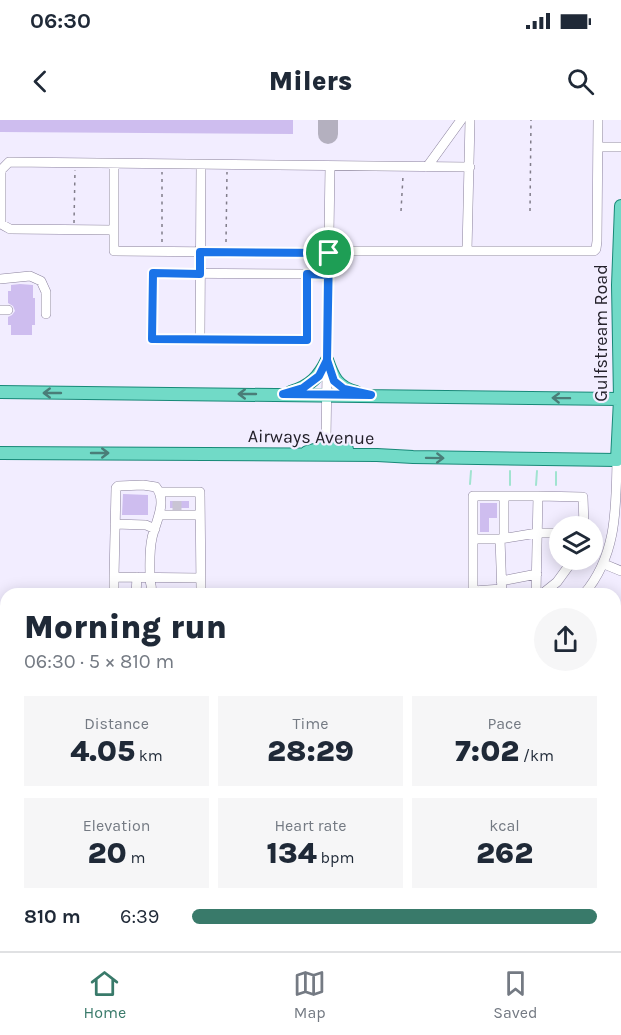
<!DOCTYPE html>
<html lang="en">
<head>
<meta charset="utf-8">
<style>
	:root { --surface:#fff; --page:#f6f6f7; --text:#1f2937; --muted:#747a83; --line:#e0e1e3; --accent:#397a6a }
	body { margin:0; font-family:Karla,sans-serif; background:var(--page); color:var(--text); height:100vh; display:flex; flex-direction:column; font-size:22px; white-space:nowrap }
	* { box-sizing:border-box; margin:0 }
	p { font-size:20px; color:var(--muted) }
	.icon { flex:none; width:33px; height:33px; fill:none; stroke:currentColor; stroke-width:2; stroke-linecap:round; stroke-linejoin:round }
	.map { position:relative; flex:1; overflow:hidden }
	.side { position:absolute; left:0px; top:468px; width:621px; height:363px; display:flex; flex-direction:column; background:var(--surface); border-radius:18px 18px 0 0; box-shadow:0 3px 15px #0003 }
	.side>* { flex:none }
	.fabs { position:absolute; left:549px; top:396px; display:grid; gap:12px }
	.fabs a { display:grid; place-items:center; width:54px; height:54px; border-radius:50%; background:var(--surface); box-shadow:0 3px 15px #0003; font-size:30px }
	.pin { position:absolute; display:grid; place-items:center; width:51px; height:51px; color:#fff; margin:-26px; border:3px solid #fff; border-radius:50%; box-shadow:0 2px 6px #0007 }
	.round { display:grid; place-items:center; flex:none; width:63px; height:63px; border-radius:32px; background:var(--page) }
	.summary { display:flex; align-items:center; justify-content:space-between; height:102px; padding:0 24px }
	h1 { font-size:33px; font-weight:800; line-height:45px }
	.stats { display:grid; grid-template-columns:repeat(3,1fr); gap:9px; height:102px; padding:6px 24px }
	.stats div { display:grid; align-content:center; border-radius:0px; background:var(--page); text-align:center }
	.stats b { font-size:30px; font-weight:800 }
	.stats small { font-size:16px; font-weight:400 }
	.stats p { font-size:16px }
	ul { padding:0 24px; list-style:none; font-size:20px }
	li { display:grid; grid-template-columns:96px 72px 1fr; align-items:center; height:45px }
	li i { height:15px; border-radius:8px; background:var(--accent) }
	.status { display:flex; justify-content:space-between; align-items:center; height:42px; padding:0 30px; background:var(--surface); direction:ltr }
	.status svg { height:16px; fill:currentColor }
	header { display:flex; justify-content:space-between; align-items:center; height:78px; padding:0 24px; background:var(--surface); font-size:27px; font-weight:800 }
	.tabs { display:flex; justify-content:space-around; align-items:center; height:84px; border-top:2px solid var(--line); background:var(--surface); font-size:16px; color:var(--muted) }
	.tabs a { display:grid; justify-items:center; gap:3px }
	.tabs .active { color:var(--accent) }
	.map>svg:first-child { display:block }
</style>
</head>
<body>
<div class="status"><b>06:30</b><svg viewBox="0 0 49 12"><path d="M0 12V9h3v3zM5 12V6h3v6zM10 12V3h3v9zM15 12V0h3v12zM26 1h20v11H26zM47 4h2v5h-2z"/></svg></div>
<header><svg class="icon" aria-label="back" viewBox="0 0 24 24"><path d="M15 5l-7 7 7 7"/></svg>Milers<svg class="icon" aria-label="search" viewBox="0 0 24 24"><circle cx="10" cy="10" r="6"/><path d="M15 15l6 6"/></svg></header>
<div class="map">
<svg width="621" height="831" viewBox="0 0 621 831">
	<rect width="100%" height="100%" fill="#f2edff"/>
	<!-- green -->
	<path fill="#dfd3f8" d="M0 723H6V825H110V831H0Z
		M621 804V831H137V825H516L524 830 545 825H615V807Z"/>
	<!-- water -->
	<path fill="#a1e3d0" d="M615 675 621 676V781L615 784Z
		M0 678 6 679V704H0Z"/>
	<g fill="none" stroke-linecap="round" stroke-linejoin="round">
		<!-- stream -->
		<path stroke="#a1e3d0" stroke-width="2" d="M470 364 471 351
			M510 365V351
			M536 365 537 351
			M556 365V352"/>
		<!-- taxiway -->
		<path stroke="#b4b0bf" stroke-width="20" d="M328 14V0"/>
	</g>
	<!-- building -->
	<path fill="#cebdef" d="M0 0H293V14L0 12Z
		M20 164 33 165V178H35V205H32V215H11V205H8V197L12 195 15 191 13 186 8 183V171H11V165Z
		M123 374 148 375V395H122Z
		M170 381H189V388H170Z
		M480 383H497V398H489V412H480Z"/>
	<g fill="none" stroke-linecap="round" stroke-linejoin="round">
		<!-- minor-tunnel -->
		<path stroke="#c9c4d4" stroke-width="9" stroke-dasharray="9 4.5" stroke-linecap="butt" d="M177 381V390"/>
		<!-- minor casing -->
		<g stroke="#8b829d" stroke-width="10">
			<path id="minor" d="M598 27H621
				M114 44V131L329 133 346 131H594L596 129 597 121 598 0
				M427 47 461 0
				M114 110 10 109 1 104V50L9 42 470 47
				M467 131 470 0
				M307 154V220L152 219 153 153 307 154 328 155
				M0 159 30 156 41 161 46 172V194
				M0 190H8
				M200 219 201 45
				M326 320 330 46
				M160 372H200L201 469
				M160 395H200
				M115 404 146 405 155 409
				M504 418V376
				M473 419H500
				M604 444 621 451
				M114 457V474
				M501 461 537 454
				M502 469 473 471V376H538
				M136 474 137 457
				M150 474C154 468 149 463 150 457 150 445 149 431 152 418 155 403 168 382 156 367L143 365 118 366 116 368 114 457 201 458
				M502 474 500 419 537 413H560
				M536 474 538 376 583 377 584 406
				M542 474 557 462 573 440
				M584 474C617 435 616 389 617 340H621
				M0 513H6
				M615 515 621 503
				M124 831V825"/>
		</g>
		<!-- major casing -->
		<g stroke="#188978" stroke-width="14">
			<path id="major" d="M327 240C333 257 337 267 356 272
				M0 272 620 279
				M291 272C310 266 319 257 327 240
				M307 332 318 329 326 320 329 326 337 329H347
				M0 333 377 335 413 337 617 340 620 279 618 165 621 86"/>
		</g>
		<!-- path -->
		<path stroke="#817d8a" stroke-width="1.5" stroke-dasharray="3 4.5" stroke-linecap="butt" d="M401 91 403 56
			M530 91 531 0
			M74 103 75 50
			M162 122V52
			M226 122 227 52"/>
		<!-- minor -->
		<use href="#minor" stroke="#fff" stroke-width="9"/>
		<!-- major -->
		<use href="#major" stroke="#71dac7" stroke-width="12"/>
	</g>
	<!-- one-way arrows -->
	<defs><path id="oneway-shaft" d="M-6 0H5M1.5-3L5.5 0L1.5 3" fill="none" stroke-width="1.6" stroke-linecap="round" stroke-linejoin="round" transform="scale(1.5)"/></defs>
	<g stroke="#4a7d78">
		<use href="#oneway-shaft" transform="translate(52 273) rotate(-180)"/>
		<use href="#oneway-shaft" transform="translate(247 274) rotate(-180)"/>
		<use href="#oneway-shaft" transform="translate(561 278) rotate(-179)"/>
		<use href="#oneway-shaft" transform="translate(100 333)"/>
		<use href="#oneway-shaft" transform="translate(435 338) rotate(1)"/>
	</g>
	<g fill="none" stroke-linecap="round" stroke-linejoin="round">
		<!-- route casing -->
		<g stroke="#fff" stroke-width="12">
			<path id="route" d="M329 133 200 132V154L153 153 152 219 307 220V154L328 155 327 240 334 261 344 269 371 275 283 274 303 268 319 256 327 240 329 133"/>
		</g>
		<!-- route -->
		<use href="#route" stroke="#1a73e8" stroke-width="8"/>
	</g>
	<g text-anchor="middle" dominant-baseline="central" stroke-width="4.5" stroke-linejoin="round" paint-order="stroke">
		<!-- street labels -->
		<g font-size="18" fill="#23202a" stroke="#f2edff">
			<text transform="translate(601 213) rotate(-90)">Gulfstream Road</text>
			<text transform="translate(311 317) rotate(1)">Airways Avenue</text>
		</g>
	</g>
</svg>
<div class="fabs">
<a><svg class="icon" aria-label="layers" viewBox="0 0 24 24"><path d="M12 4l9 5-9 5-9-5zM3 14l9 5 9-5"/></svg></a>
</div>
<div class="pin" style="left:329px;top:133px;background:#1e9e55"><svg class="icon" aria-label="arrive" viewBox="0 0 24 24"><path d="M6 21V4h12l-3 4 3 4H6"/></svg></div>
<section class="side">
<div class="summary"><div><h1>Morning run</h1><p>06:30 · 5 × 810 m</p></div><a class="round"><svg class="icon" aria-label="share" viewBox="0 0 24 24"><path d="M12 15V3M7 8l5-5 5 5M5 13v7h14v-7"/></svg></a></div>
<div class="stats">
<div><p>Distance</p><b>4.05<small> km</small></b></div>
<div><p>Time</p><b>28:29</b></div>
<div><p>Pace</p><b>7:02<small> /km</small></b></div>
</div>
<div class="stats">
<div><p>Elevation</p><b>20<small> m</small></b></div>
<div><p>Heart rate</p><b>134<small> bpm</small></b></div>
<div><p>kcal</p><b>262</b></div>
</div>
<ul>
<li><b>810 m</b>6:39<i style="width:100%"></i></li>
</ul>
</section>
</div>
<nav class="tabs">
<a class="active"><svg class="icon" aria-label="home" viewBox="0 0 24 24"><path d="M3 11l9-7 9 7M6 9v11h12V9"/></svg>Home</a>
<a><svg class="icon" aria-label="map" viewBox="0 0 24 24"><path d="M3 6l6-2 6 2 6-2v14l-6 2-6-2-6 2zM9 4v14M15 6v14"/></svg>Map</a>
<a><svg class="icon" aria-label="saved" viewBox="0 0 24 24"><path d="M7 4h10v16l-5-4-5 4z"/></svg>Saved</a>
</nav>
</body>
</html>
